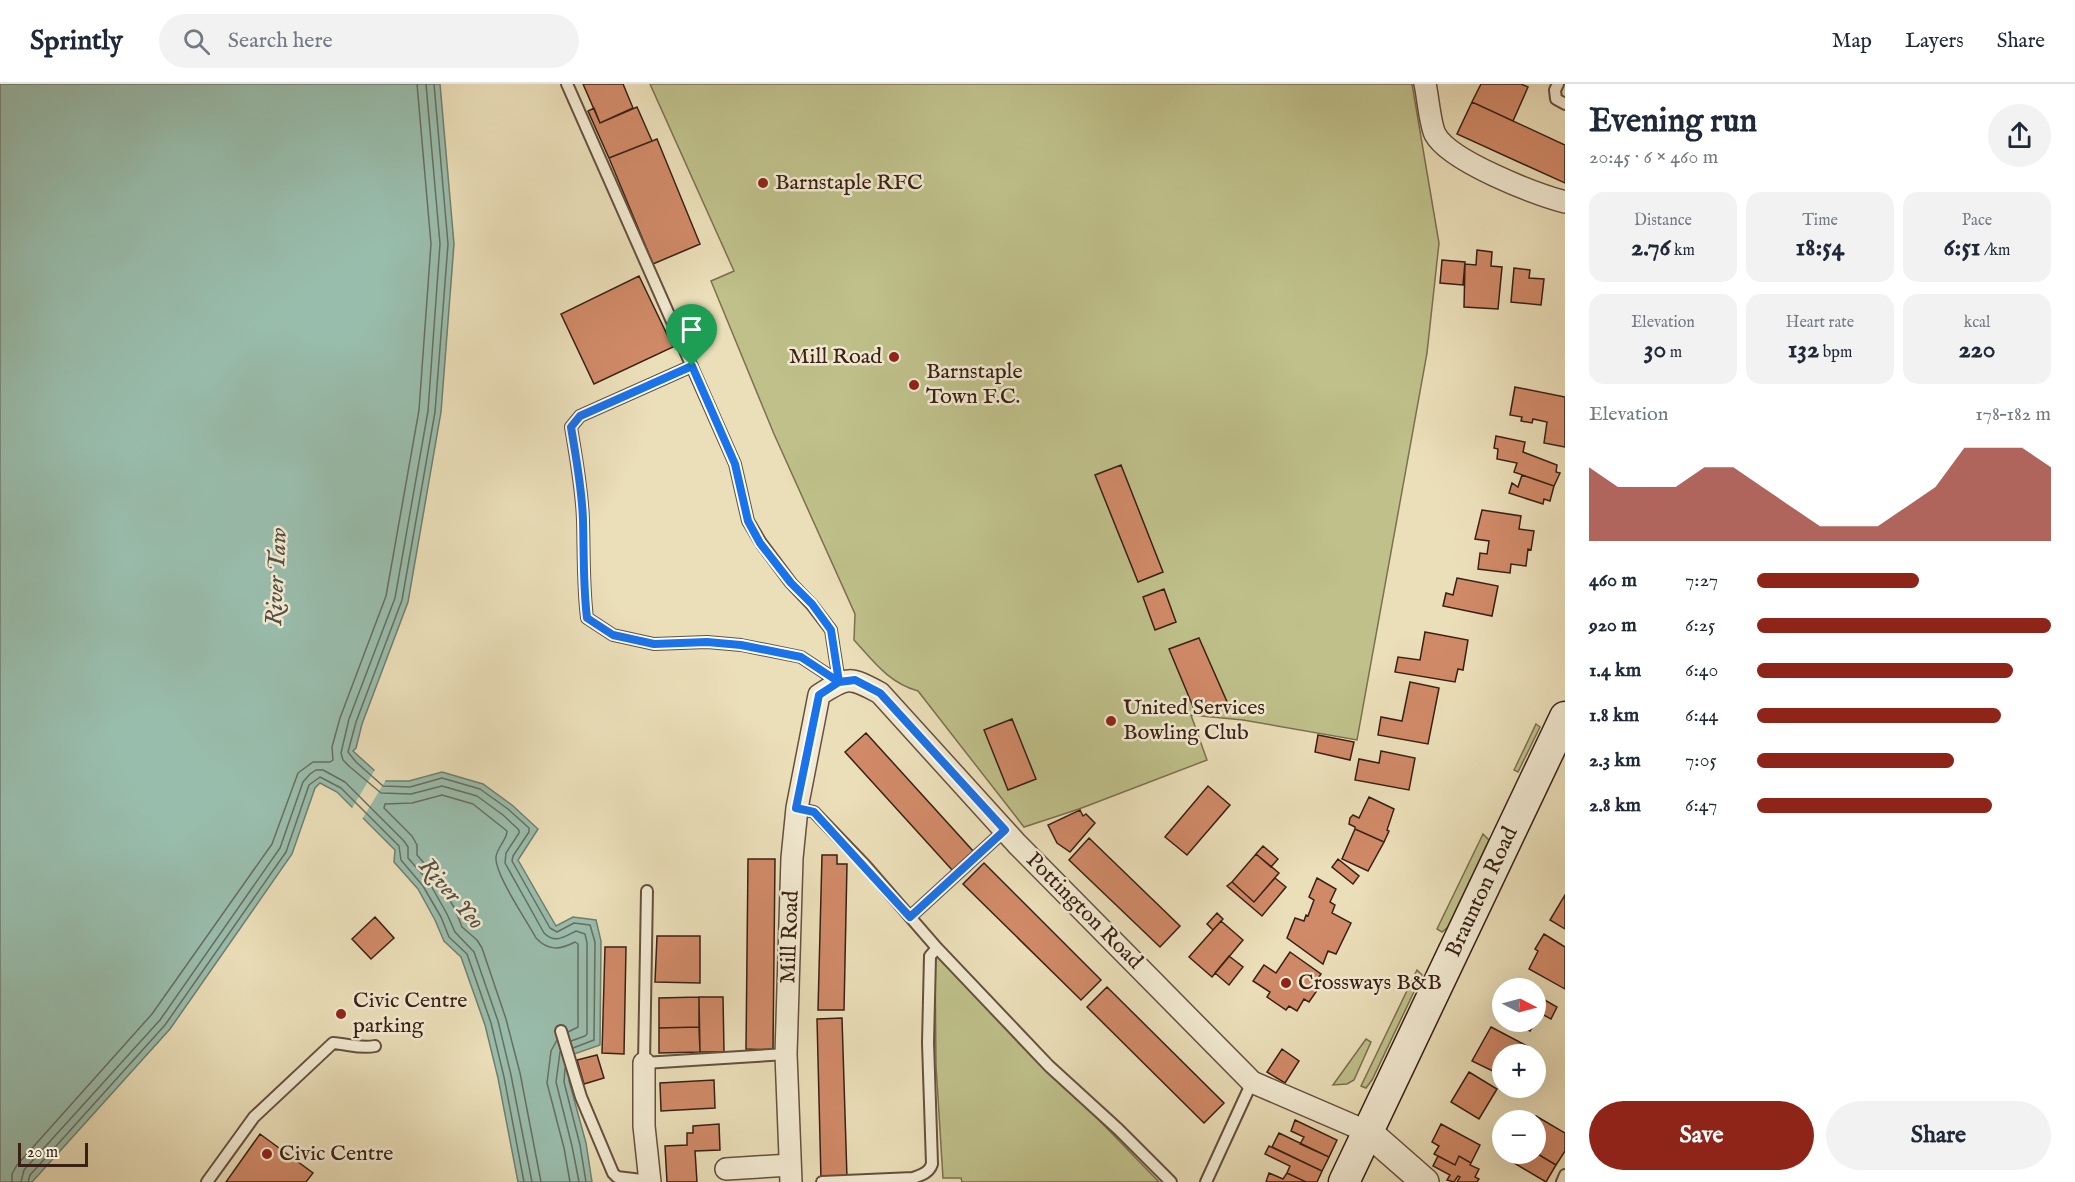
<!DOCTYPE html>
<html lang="en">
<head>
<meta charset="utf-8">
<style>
	:root { --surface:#fff; --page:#f2f2f3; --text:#1f2937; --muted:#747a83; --line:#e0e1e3; --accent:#8f2418 }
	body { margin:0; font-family:"IM FELL English",serif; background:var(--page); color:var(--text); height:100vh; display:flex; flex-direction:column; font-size:22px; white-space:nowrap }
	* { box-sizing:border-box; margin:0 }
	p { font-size:20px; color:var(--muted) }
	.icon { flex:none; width:33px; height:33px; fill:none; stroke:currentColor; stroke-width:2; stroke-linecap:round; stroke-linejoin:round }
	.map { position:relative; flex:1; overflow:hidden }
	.details { display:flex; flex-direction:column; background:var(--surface); width:510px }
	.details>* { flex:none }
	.needle { width:39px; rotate:96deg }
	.fabs { position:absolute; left:1492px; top:894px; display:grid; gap:12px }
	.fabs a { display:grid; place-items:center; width:54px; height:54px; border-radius:50%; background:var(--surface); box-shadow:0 6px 24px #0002; font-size:30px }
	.scale { position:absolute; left:18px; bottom:15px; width:70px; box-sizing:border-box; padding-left:6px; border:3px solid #382015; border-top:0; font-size:16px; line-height:21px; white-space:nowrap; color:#382015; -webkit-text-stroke:4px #f2ead2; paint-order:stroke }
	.pin { position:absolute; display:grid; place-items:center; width:51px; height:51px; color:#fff; margin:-62px -26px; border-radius:50% 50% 50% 0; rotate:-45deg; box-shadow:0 0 6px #0007 }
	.pin .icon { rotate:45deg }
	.round { display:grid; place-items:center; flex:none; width:63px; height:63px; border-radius:32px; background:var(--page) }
	.overview { display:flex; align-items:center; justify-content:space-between; height:102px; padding:0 24px }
	h1 { font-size:33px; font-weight:700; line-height:45px }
	.metrics { display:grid; grid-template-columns:repeat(3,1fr); gap:9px; height:102px; padding:6px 24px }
	.metrics div { display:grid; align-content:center; border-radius:15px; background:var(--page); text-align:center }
	.metrics b { font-size:26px; font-weight:700 }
	.metrics small { font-size:16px; font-weight:400 }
	.metrics p { font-size:16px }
	.chart { height:168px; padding:12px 24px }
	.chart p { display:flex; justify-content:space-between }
	.chart svg { width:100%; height:108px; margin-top:6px; fill:var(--accent); opacity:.7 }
	.button { display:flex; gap:12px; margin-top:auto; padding:12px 24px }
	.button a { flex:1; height:69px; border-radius:36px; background:var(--accent); color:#fff; font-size:24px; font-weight:700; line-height:69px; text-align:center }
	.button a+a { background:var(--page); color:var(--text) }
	ul { padding:0 24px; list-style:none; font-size:20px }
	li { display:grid; grid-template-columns:96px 72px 1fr; align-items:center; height:45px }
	li i { height:15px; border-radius:8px; background:var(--accent) }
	header { display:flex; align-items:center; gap:36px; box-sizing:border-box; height:84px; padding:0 30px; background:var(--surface); border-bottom:2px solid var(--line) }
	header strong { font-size:28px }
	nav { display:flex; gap:33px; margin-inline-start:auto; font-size:21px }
	.search { width:420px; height:54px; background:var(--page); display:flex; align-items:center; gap:15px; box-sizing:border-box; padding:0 21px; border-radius:33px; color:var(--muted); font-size:22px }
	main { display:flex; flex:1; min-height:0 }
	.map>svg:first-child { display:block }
</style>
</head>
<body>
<header>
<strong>Sprintly</strong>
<div class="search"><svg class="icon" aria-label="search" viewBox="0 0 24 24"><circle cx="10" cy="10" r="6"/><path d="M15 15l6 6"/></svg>Search here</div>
<nav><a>Map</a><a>Layers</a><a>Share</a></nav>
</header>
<main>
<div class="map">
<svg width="1565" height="1098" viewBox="0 0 1565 1098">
	<rect width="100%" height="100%" fill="#ebdfb9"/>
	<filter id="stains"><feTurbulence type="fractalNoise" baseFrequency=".00333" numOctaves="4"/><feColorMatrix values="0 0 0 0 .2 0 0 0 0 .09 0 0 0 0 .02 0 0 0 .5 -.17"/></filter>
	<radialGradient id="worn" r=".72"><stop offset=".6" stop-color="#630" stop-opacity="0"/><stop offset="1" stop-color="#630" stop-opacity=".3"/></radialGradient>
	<!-- green -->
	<path fill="#bfc08a" stroke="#7c7050" stroke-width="1.5" d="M650 0H1412L1439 159 1427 269 1357 656 1243 636 1191 631 1207 676 1079 725 1024 743 918 607C889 599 874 578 854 556L855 530 774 350 711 197 734 187Z
		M1536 640 1540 643 1518 688 1514 686 1515 684Z
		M1483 750 1489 756 1448 843 1442 848 1437 845Z
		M940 872 1159 1098H962L961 1094H943L936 982 935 875Z
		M1417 886 1422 891 1372 996 1366 1004 1361 1002Z
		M1366 955 1371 958 1354 996 1347 1000 1333 1001Z"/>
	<!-- water -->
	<path fill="#99bdac" stroke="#727e70" stroke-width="1.5" d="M0 0H440L454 160 441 328 408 518 362 640 356 664 353 667 386 697H409L442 688 483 700 512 721 538 745 518 776 556 842 573 833 596 836 601 857 600 961 574 970 569 997 586 1059 592 1098H518L498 994 485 941 461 873 444 857 435 836 418 805 394 778 395 766 337 708 320 699 315 704 292 770 170 945 32 1098H0Z"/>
	<!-- pier -->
	<path fill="#ebdfb9" d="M376 684 387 694 361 737 351 726Z"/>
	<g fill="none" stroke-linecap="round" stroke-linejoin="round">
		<!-- shore -->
		<path stroke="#686e60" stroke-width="1.5" d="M426 0 440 160 428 327 395 514 349 635 341 669 343 676 350 683 381 709 411 710 442 702 477 712 503 731 519 746V749L506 769 505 779 544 849C555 860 564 853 576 847L585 850 587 859V950L585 952 571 957
			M434 0 448 160 435 328 402 516 356 638 348 668 356 678 383 702 410 703 442 694 480 705 508 725 529 744V748L513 772 512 777 550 844 557 848 574 839 590 841 595 858 594 956 573 964
			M557 956 551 967 547 999 564 1064 570 1098
			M560 968 556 998 572 1062 579 1098
			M565 984 564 998 580 1061 586 1098
			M12 1098V1090L17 1081 152 930 272 760 298 689 313 678H330L333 676 332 663 340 634 386 512 419 326 431 160 417 0
			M21 1098 24 1086 160 936 280 764 303 698 310 690 316 686H323L345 698 404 757 408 763V774L429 798 447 830 455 848 474 868 498 937 511 991 532 1098
			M28 1098 30 1091 165 941 286 768 309 701 320 693 341 704 399 762 401 776 423 802 441 833 449 853 467 870 491 939 504 993 524 1098
			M541 1098 520 989 506 935 482 864 477 856 462 843 455 825 436 793 417 771V761L412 752 384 724 385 720 412 719 442 711 473 720 507 747C507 756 497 763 496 773 494 789 527 837 536 854 548 867 560 866 575 858L578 860V943L568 948"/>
	</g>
	<!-- building -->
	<path fill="#d18a68" stroke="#382015" stroke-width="1.5" d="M583 0H623L633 24 600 39Z
		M1481 0H1521L1528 3 1513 37 1472 18Z
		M1472 18 1565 61V99L1457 50Z
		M637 23 652 57 609 74 588 27 594 24 600 39Z
		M657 55 700 160 653 180 609 74Z
		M1477 166 1492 168 1491 182 1502 183 1498 225 1464 223 1465 180 1476 181Z
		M1442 176 1465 178 1463 201 1440 199Z
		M1514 184 1530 186 1529 194 1544 195 1541 221 1511 218Z
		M639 192 673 263 594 300 561 230Z
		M1515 303 1565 313V363L1544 359 1547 338 1533 335 1532 339 1521 337 1522 333 1510 331Z
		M1496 352 1525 358 1523 368 1557 381 1556 388 1560 389 1554 402 1514 388 1517 379 1497 375 1498 365 1494 364Z
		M1121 381 1163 488 1138 498 1095 391Z
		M1522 391 1554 402 1550 417 1544 415 1543 420 1509 409 1512 399 1518 403Z
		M1482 426 1521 432 1519 445 1534 447 1531 466 1528 465 1526 482 1511 480 1510 489 1478 485 1480 469 1487 470 1489 457 1475 455Z
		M1457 494 1498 502 1492 532 1443 522 1446 509 1453 511Z
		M1164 505 1176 538 1155 546 1143 513Z
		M1425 548 1468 556 1463 586 1458 585 1455 598 1395 588 1398 573 1420 576Z
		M1199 554 1228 620 1194 625 1169 565Z
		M1410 598 1439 604 1428 660 1378 651 1381 633 1402 637Z
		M1012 635 1036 695 1008 706 984 646Z
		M866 649 974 768 953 787 845 668Z
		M1318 651 1354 658 1350 676 1315 668Z
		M1381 667 1415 674 1409 706 1355 696 1359 675 1379 679Z
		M1208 702 1230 721 1187 771 1165 753Z
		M1369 713 1394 725 1387 746 1389 747 1384 758 1355 745V743L1349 740 1350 734 1353 731 1359 734Z
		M1080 726 1083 732 1086 730 1095 739 1070 768 1057 759 1048 741Z
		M1355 745 1384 758 1368 787 1342 775Z
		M1089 754 1180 842 1160 863 1069 776Z
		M1263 762 1278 775 1271 783 1256 770Z
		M1256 770 1279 789 1254 818 1232 798Z
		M822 771H837V780H847L844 926H818Z
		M748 775H775L773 966 746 965Z
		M1338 775 1359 792 1353 800 1332 783Z
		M984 779 1101 896 1081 916 963 800Z
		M1275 794 1286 803 1262 832 1227 802 1232 798 1254 818Z
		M1317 794 1336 805 1330 818 1335 821 1332 829 1351 839 1336 870 1328 867 1323 880 1287 854 1295 834 1304 837 1306 831 1308 832 1314 816 1309 813Z
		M1565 811V845L1550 836Z
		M1217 829 1223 835 1213 846 1207 840Z
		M375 833 394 854 371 875 352 855Z
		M1221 837 1243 856 1212 893 1189 873Z
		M1544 850 1565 863V905L1529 885 1538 867 1535 865Z
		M657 852H700V899L655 898Z
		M605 863H626L624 970 602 969Z
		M1290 868 1321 890 1313 902 1318 905 1309 918 1304 915 1297 927 1289 922 1286 926 1267 913 1270 908 1253 897 1264 881 1276 889Z
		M1229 872 1243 883 1229 901 1215 889Z
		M1107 903 1224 1019 1204 1039 1087 923Z
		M1536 911 1557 923 1551 935 1540 929 1536 936Z
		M699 913V943L659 944V914Z
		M699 913H723L724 968H700Z
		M842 934 847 1094 821 1095 817 935Z
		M1512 938H1535L1530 947Z
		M699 943 700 968 659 969V944Z
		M1491 943 1527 962 1522 970H1503V992L1472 977Z
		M1282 965 1299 977 1285 999 1267 988Z
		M597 971 604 994 584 1000 577 976Z
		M1469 988 1497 1005 1479 1035 1451 1018Z
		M714 996 715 1024 661 1027 660 999Z
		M1536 1032 1565 1049V1067L1556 1081 1536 1069V1036H1533Z
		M1295 1036 1337 1056 1329 1073 1300 1060 1304 1053 1291 1047Z
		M719 1040 720 1066 695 1067 697 1098H667L665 1062 687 1061V1049H693V1042Z
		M1441 1040 1480 1061 1471 1079 1459 1072 1455 1081 1434 1070 1439 1062 1432 1058Z
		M1279 1049 1329 1073 1322 1087 1272 1063Z
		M260 1050 313 1089 306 1098H226Z
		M1269 1062 1322 1087 1317 1098H1306L1287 1089 1290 1082 1265 1070Z
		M1536 1069 1556 1081 1546 1098 1509 1076 1513 1070Z
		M1438 1072 1455 1081 1459 1072 1471 1079 1470 1081 1479 1085 1475 1093 1479 1095 1477 1098H1457L1460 1093 1458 1092 1454 1098 1447 1096 1450 1091 1433 1082Z
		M1269 1089 1283 1095 1287 1089 1306 1098H1266Z"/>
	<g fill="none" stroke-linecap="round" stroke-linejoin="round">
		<!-- service casing -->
		<g stroke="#65503e" stroke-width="14">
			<path id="service" d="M567 0 735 380 748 437 761 459 791 499 812 521 831 546 839 598
				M1558 0 1555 6 1556 15 1565 20
				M692 282 580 332 571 343C576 374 582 405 583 436 584 469 583 501 587 534L613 551 654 560 707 558 741 561 801 573 839 598
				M797 724 814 728 865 781 937 864 1049 982 1118 1045 1171 1098
				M647 807 644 979 786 970
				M910 833 1005 746
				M561 947 581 1013 613 1089 617 1093 650 1097
				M207 1098 254 1033 333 959C348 960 360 965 375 962
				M822 1098 913 1094C921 1091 929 1089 932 1080L928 959 930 872 937 864
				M1206 1098 1252 998
				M1562 1098 1565 1091"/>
		</g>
		<!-- minor casing -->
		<g stroke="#65503e" stroke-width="24">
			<path id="minor" d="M1425 0C1428 13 1430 40 1435 50 1449 77 1535 110 1565 118
				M644 979V1042L650 1098
				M726 1085 790 1081
				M791 1098 786 970 792 774 797 724 819 611C848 592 850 593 880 609L1017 760 1252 998 1368 1048"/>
		</g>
		<!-- tertiary casing -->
		<g stroke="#65503e" stroke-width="30">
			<path id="tertiary" d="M1368 1048 1425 1098"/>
		</g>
		<!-- secondary casing -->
		<g stroke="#382015" stroke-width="33">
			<path id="secondary" d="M1344 1098 1565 633"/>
		</g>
		<!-- service -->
		<use href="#service" stroke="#f2ead2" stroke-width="10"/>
		<!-- minor -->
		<use href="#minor" stroke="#f2ead2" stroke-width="21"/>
		<!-- tertiary -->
		<use href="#tertiary" stroke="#f2ead2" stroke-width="27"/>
		<!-- secondary -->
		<use href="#secondary" stroke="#f2ead2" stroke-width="30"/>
	</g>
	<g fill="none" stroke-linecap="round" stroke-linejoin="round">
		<!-- route casing -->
		<g stroke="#fff" stroke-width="12">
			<path id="route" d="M692 282 735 380 748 437 760 459 791 499 812 520 831 546 839 598 819 611 796 724 814 728 910 833 1005 746 880 609 855 596 839 598 801 573 741 561 707 558 654 560 613 551 587 534C583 501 584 469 583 436 582 404 576 374 571 343L580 332 692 282"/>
		</g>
		<!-- route -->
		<use href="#route" stroke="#1a73e8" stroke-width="8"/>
	</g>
	<!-- markers -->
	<g fill="#8f2418" stroke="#f2ead2" stroke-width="2">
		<circle cx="763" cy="99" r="6"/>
		<circle cx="894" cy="273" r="6"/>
		<circle cx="914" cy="301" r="6"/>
		<circle cx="1111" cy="637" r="6"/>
		<circle cx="1286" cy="899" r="6"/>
		<circle cx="341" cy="930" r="6"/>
		<circle cx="267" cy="1070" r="6"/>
	</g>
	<g text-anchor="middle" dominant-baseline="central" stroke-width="5" stroke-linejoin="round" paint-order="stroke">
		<!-- poi labels -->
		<g font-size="22" fill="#382015" stroke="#f2ead2" text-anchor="start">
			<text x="775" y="99">Barnstaple RFC</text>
			<text x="882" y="273" text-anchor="end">Mill Road</text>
			<text x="926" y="288">Barnstaple<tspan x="926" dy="25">Town F.C.</tspan></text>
			<text x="1123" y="624">United Services<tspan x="1123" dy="25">Bowling Club</tspan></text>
			<text x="1298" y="899">Crossways B&amp;B</text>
			<text x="353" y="917">Civic Centre<tspan x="353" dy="25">parking</tspan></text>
			<text x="279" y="1070">Civic Centre</text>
		</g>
		<!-- street labels -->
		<g font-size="22" fill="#382015" stroke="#f2ead2">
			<text transform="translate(1482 808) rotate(-65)">Braunton Road</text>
			<text transform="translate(1084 827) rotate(45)">Pottington Road</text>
			<text transform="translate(790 853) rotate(-88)">Mill Road</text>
		</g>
		<!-- water labels -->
		<g font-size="24" font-style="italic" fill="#554f42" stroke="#f2ead2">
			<text transform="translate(277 493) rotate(-87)">River Taw</text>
			<text transform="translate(451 810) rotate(49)">River Yeo</text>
		</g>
	</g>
	<rect width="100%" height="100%" filter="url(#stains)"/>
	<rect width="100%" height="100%" fill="url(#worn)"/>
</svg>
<div class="fabs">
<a><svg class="needle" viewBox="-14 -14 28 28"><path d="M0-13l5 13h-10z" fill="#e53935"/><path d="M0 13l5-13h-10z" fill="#747a83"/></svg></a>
<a>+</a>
<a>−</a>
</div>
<div class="scale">20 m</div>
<div class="pin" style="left:692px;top:282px;background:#1e9e55"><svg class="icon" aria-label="arrive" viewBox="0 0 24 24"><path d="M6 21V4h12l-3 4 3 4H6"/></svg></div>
</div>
<section class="details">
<div class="overview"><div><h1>Evening run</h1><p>20:45 · 6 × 460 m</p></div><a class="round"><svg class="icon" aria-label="share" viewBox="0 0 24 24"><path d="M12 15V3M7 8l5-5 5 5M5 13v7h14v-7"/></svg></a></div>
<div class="metrics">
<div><p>Distance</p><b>2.76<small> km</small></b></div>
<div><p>Time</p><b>18:54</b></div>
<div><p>Pace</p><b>6:51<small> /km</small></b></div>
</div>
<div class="metrics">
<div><p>Elevation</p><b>30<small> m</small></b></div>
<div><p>Heart rate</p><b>132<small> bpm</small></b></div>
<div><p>kcal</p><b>220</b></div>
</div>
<div class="chart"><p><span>Elevation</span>178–182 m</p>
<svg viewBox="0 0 160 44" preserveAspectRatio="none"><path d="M0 44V14L10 22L20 22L30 22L40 14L50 14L60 22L70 30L80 38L90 38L100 38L110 30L120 22L130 6L140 6L150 6L160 14V44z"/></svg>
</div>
<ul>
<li><b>460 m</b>7:27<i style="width:55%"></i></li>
<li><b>920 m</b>6:25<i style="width:100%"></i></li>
<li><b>1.4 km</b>6:40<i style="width:87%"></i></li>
<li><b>1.8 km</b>6:44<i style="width:83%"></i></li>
<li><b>2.3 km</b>7:05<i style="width:67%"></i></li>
<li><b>2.8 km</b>6:47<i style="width:80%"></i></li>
</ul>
<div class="button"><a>Save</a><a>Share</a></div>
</section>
</main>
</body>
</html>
